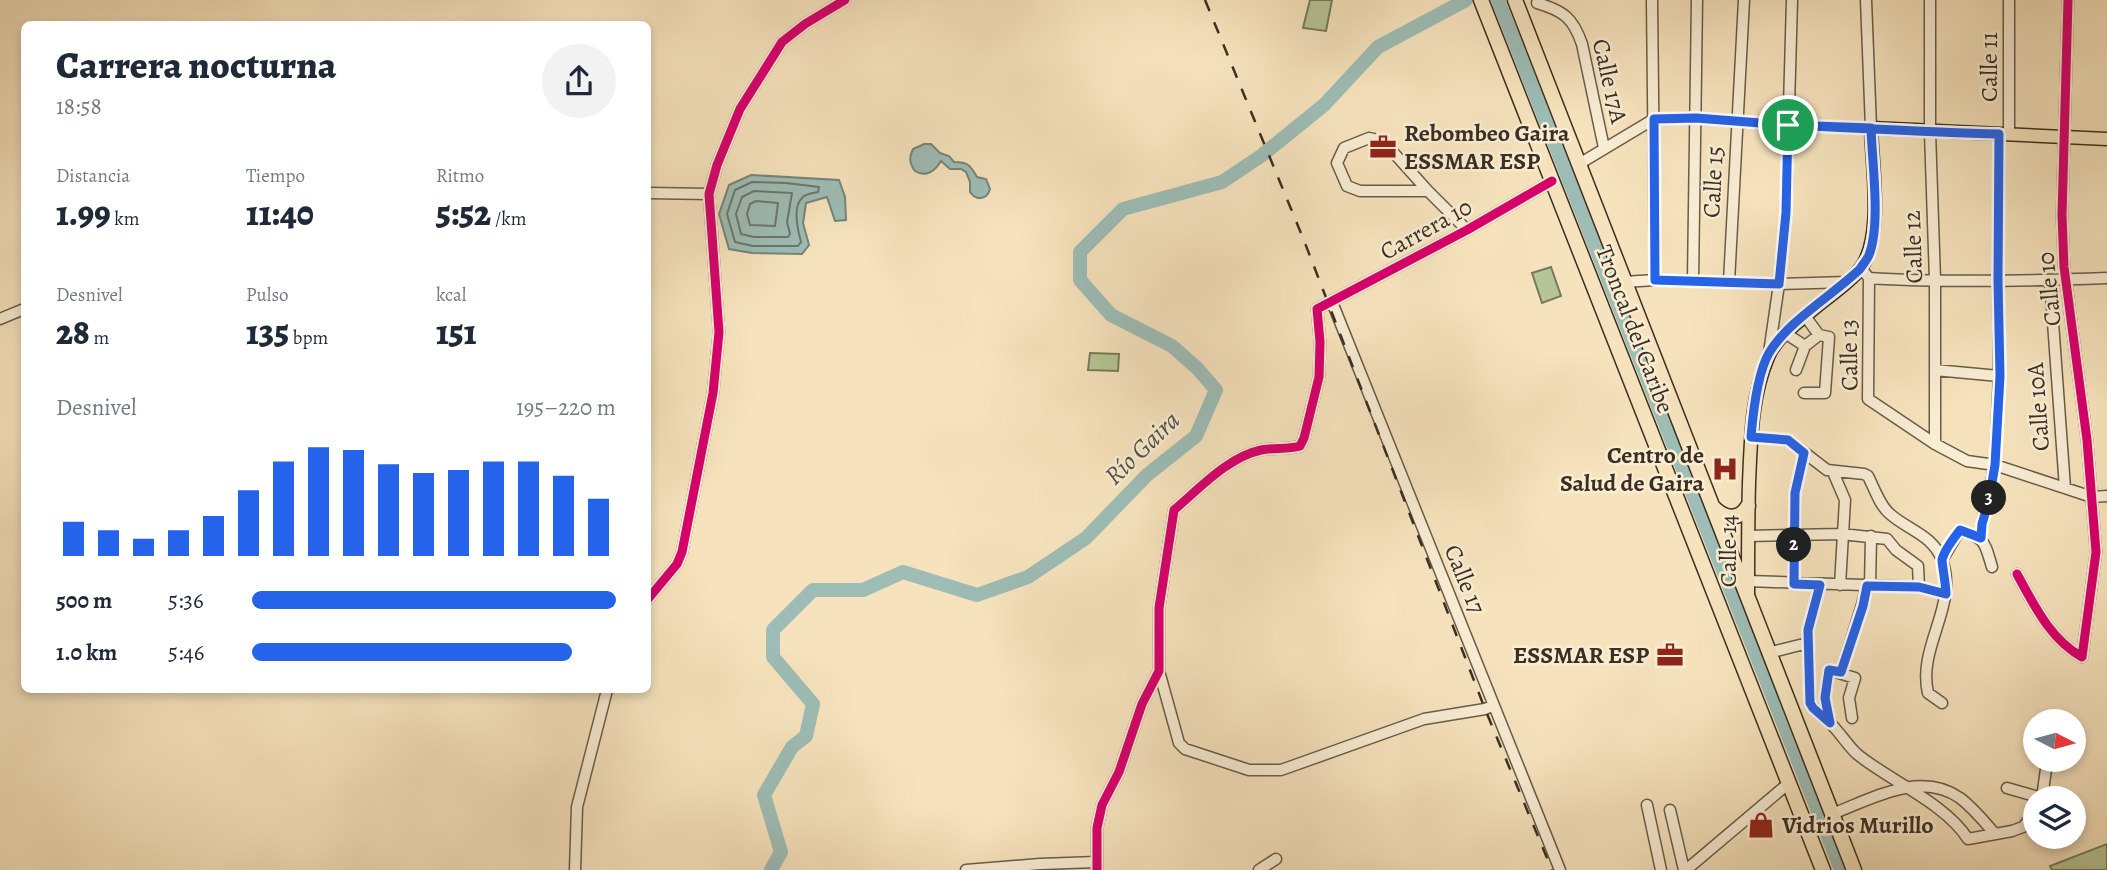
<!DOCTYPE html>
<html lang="es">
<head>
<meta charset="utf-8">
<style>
	:root { --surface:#fff; --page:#f2f2f3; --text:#1f2937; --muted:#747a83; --accent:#2563eb }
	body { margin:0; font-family:Alegreya,serif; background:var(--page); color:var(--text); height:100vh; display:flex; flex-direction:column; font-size:26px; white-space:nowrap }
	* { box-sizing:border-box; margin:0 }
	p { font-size:23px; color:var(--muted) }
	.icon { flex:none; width:38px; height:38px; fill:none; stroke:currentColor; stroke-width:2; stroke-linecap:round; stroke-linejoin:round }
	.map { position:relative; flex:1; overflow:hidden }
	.side { position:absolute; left:21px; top:21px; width:630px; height:672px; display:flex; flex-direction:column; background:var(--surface); border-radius:10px; box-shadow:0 4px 10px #0003 }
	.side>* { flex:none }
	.needle { width:46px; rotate:96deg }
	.buttons { position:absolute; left:2023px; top:709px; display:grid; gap:14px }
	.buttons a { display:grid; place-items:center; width:63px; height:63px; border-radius:50%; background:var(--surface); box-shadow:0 4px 10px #0003; font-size:35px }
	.pin { position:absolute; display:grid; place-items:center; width:60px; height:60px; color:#fff; margin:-30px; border:4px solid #fff; border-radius:50%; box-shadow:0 2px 7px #0007 }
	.km { position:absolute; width:35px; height:35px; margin:-18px; border-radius:50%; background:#222; color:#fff; font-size:19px; line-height:35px; text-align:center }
	.round { display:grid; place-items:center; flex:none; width:74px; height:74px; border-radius:37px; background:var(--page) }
	.overview { display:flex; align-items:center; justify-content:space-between; height:119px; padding:0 35px }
	h1 { font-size:38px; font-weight:800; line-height:52px }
	.metrics { display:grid; grid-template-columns:repeat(3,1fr); gap:10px; height:119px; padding:7px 35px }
	.metrics div { display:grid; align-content:center }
	.metrics b { font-size:35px; font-weight:800 }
	.metrics small { font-size:19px; font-weight:400 }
	.metrics p { font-size:19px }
	.chart { height:196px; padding:14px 35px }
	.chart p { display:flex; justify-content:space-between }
	.chart svg { width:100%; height:126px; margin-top:7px; stroke:var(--accent); stroke-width:6 }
	ul { padding:0 35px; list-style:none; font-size:23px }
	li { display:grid; grid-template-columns:112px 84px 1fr; align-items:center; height:52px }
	li i { height:18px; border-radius:9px; background:var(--accent) }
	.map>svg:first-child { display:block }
</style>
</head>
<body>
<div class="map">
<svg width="2107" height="870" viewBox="0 0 2107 870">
	<rect width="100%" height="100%" fill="#f6e3bd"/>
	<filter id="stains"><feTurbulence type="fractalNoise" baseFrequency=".00286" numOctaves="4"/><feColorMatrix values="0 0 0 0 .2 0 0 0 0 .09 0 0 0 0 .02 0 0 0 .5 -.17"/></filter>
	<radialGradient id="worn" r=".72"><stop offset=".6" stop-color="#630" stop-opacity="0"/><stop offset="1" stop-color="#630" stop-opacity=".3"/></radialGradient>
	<!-- green -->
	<path fill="#b6c595" stroke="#787a5c" stroke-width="2" d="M1310 0H1332L1326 31 1303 28Z
		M1551 267 1561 296 1542 303 1532 273Z
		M1090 353 1119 354 1118 371 1088 370Z
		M2107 844V870H2052L2050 866Z"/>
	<!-- water -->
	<path fill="#9dbdb6" stroke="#75847b" stroke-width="2" d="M924 144H931L940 153 949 156 954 162C968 162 970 165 977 177L986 179 990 189C987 200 976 201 970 192V182L966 172 961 169H950L941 161C935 171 926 178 915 171 909 163 909 157 913 149Z
		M751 175 839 180 845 197 846 220 835 221 827 197 806 203 803 223 809 245 802 254 752 253 729 249 719 214 729 185Z"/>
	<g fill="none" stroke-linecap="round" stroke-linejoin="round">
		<!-- shore -->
		<path stroke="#6c766c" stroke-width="2" d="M752 182 786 183 819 187 818 192C814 193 805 194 802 198 792 207 798 231 801 242L798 246H753L735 242 727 214 735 190Z
			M754 191 792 193 787 222 790 234 788 237H754L741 234 736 214 742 197Z
			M756 201 778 203 775 226 750 225 747 214 750 204Z"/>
		<!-- river -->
		<path stroke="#9dbdb6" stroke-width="14" d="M1498 0 1841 870
			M771 870 781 852 764 795 792 747 806 736 813 704 773 657V630L813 590H863L903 572 977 595 1028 577 1086 538 1147 475 1196 436 1216 390 1197 368 1172 346 1111 315 1080 280V252L1123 209 1222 182 1261 156 1324 105 1378 47 1466 0"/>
		<!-- minor casing -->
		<g stroke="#695c49" stroke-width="13">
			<path id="minor" d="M1540 0 1537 3C1564 11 1573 18 1582 44L1604 148
				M1652 0 1655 280
				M1930 0V132L1935 280V444
				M2009 134V0
				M1579 164 1654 119 1696 118 1788 125 1871 128 1866 0
				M1428 191H1360L1347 186 1337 163 1344 148 1369 138 1383 141 1428 191 1467 230
				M648 193 709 194
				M1865 273 1869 278C1947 283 2029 281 2107 278
				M1869 278 1868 399 1935 444 1967 461 1995 465 2092 497 2107 496
				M1693 280 1697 0
				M2050 281 2065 488
				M1624 282 1655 280 1779 284 1847 282
				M1729 282 1744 0
				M1332 302 1560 870
				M1805 316 1819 335
				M0 319 24 309
				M1785 333 1805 346
				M1769 353 1779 284 1786 213 1792 0
				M1796 370 1805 346 1819 335 1829 337 1825 393H1804
				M1935 370 1999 376
				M1751 437 1788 440 1827 470 1864 474 1868 476C1874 488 1880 506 1890 514 1908 530 1933 535 1942 560 1959 605 1917 647 1928 693L1942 703
				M1833 472 1845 500 1840 585
				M1748 536 1842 534 1887 539 1896 550 1918 566 1919 587
				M1981 538 1982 524 1995 465 1999 376 1998 280 1999 134
				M1942 560 1960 530C1986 539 1984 541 1992 567
				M2017 574C2034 605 2050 639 2082 657L2096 552 2087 440 2064 267 2062 215 2068 0
				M1748 581 1919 587 1946 594
				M1794 584 1795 493 1804 453
				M1820 585 1808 630 1810 703C1815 712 1825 718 1832 725 1841 734 1848 746 1857 754 1890 781 1945 803 1968 839L2012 831 2023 827 2035 812
				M1870 586 1871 536
				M648 599 677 564 682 552 713 393 719 332 709 194 717 165 740 109 782 42 805 24 845 0
				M1768 653 1808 643
				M1159 671 1179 743 1185 749 1249 770H1281L1424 719 1485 709 1492 706
				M1841 672 1862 605 1867 586
				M1830 723 1825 698 1829 670 1855 678 1849 698 1852 718
				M2007 788 2042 798
				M2042 798 2047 762
				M1647 805 1661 870
				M1670 810 1684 870
				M1832 814C1872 799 1920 770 1960 798 1973 808 1984 821 1994 833
				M575 870 577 807 607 690
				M966 870 1040 864 1097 862
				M1097 870V828L1102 805 1119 772 1142 704 1159 671V608L1174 510C1199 489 1228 457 1261 450 1274 447 1287 450 1300 446L1304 438 1319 377 1320 342 1317 309 1467 230 1552 181
				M1259 870 1276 859
				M1686 870 1789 783"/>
		</g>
		<!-- major casing -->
		<g stroke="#3a2f22" stroke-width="15">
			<path id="major" d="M1748 595C1748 557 1748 520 1749 483 1751 440 1751 397 1768 357 1776 337 1796 324 1811 311 1827 297 1847 285 1860 269 1884 239 1872 166 1871 128L2107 139"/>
		</g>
		<!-- highway casing -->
		<g stroke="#3a2f22" stroke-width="17">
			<path id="highway" d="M1481 0 1823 870
				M1515 0 1854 870
				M1713 507C1724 519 1739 521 1748 506"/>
		</g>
		<!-- minor -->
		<use href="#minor" stroke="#f9edd4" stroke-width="10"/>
		<!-- major -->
		<use href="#major" stroke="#f6e3bd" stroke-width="12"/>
		<!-- highway -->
		<use href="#highway" stroke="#f6e3bd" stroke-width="14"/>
		<!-- rail -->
		<path stroke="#3a2f22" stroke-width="2.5" stroke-dasharray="12 12" stroke-linecap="butt" d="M1205 0 1303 238 1485 709 1552 870"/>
		<!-- cycleway casing -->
		<g stroke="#f9edd4" stroke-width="13">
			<path id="cycleway" d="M2017 574C2034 605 2050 639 2082 657L2096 552 2087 440 2064 267 2062 215 2068 0
				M648 599 677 564 682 552 713 393 719 332 709 194 717 165 740 109 782 42 805 24 845 0
				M1097 870V828L1102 805 1119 772 1142 704 1159 671V608L1174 510C1199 489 1228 457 1261 450 1274 447 1287 450 1300 446L1304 438 1319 377 1320 342 1317 309 1467 230 1552 181"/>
		</g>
		<!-- cycleway -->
		<use href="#cycleway" stroke="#d6006c" stroke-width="9"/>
	</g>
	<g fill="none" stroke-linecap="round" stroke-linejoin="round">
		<!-- route casing -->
		<g stroke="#fff" stroke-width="14">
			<path id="route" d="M1788 125 1786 213 1779 284 1655 280 1654 119 1696 118 1788 125 1871 128C1872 163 1881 224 1869 255 1867 260 1863 264 1860 269 1833 295 1788 321 1769 353 1757 374 1753 413 1751 437L1788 440 1804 453 1795 493 1794 584 1820 585 1808 630 1810 703 1813 708 1830 723 1825 698 1829 670 1841 672 1863 606 1867 586 1919 587 1946 594C1946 586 1942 564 1942 560 1944 550 1954 538 1960 530L1981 538 1982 524 1989 500 1995 465 2000 376 1998 280 1999 134C1929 132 1858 128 1788 125"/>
		</g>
		<!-- route -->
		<use href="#route" stroke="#2563eb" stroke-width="9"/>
	</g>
	<!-- icons -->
	<defs>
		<g id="office-bare" transform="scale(2.1)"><path d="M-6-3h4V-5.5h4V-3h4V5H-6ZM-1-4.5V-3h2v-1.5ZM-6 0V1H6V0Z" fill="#8f2418" stroke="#f9edd4" stroke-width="2.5" paint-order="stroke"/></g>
		<g id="hospital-bare" transform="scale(2.1)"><path d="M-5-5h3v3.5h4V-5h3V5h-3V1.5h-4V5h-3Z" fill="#8f2418" stroke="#f9edd4" stroke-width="2.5" paint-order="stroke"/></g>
		<g id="shop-bare" transform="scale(2.1)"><path d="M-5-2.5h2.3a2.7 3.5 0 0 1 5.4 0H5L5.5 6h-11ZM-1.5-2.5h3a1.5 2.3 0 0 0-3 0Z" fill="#8f2418" stroke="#f9edd4" stroke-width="2.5" paint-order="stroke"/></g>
	</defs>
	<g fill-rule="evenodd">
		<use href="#office-bare" x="1383" y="147"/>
		<use href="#hospital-bare" x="1725" y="469"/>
		<use href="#office-bare" x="1670" y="655"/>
		<use href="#shop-bare" x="1761" y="825"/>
	</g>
	<g text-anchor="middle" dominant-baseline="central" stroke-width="5" stroke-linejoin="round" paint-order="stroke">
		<!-- street labels -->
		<g font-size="24" fill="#3a2f22" stroke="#f9edd4">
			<text transform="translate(1989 67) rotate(-90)">Calle 11</text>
			<text transform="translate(1610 81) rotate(77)">Calle 17A</text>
			<text transform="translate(1713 182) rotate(-87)">Calle 15</text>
			<text transform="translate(1426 229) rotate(-29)">Carrera 10</text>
			<text transform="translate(1913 247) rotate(-92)">Calle 12</text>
			<text transform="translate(2049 289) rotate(-96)">Calle 10</text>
			<text transform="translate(1635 329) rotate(69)">Troncal del Caribe</text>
			<text transform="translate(1849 355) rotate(-91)">Calle 13</text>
			<text transform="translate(2038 407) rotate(-94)">Calle 10A</text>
			<text transform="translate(1728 551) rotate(-90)">Calle 14</text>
			<text transform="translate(1465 579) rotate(68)">Calle 17</text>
		</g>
		<!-- poi labels -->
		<g font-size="24" font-weight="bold" fill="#3a2f22" stroke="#f9edd4" text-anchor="start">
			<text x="1404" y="133">Rebombeo Gaira<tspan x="1404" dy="28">ESSMAR ESP</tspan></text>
			<text x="1704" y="455" text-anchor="end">Centro de<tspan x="1704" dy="28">Salud de Gaira</tspan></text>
			<text x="1649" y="655" text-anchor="end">ESSMAR ESP</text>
			<text x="1782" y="825">Vidrios Murillo</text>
		</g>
		<!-- water labels -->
		<g font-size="26" font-style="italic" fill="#535247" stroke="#f9edd4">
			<text transform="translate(1142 448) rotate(-44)">Río Gaira</text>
		</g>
	</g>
	<rect width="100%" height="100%" filter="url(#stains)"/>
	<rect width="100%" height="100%" fill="url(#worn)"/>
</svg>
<div class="buttons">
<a><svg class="needle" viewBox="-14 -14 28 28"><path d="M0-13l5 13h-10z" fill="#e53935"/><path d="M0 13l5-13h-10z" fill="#747a83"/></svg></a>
<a><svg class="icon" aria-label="layers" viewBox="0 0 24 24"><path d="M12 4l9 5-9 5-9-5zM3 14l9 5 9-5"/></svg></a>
</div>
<div class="pin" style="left:1788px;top:125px;background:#1e9e55"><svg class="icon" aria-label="arrive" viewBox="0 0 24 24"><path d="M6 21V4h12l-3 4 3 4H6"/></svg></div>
<b class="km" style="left:1794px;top:545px">2</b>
<b class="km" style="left:1989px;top:498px">3</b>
<section class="side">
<div class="overview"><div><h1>Carrera nocturna</h1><p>18:58</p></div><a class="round"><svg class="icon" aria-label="share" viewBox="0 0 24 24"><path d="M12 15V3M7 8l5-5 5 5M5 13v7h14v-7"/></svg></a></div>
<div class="metrics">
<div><p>Distancia</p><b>1.99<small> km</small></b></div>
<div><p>Tiempo</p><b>11:40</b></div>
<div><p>Ritmo</p><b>5:52<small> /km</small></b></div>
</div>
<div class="metrics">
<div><p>Desnivel</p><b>28<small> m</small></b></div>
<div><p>Pulso</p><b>135<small> bpm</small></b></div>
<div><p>kcal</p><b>151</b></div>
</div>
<div class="chart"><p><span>Desnivel</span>195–220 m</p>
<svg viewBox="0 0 160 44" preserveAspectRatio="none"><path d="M5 44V32M15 44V35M25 44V38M35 44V35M45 44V30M55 44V21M65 44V11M75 44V6M85 44V7M95 44V12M105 44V15M115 44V14M125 44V11M135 44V11M145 44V16M155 44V24"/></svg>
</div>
<ul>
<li><b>500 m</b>5:36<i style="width:100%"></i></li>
<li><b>1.0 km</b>5:46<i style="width:88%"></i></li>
</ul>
</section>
</div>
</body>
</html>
